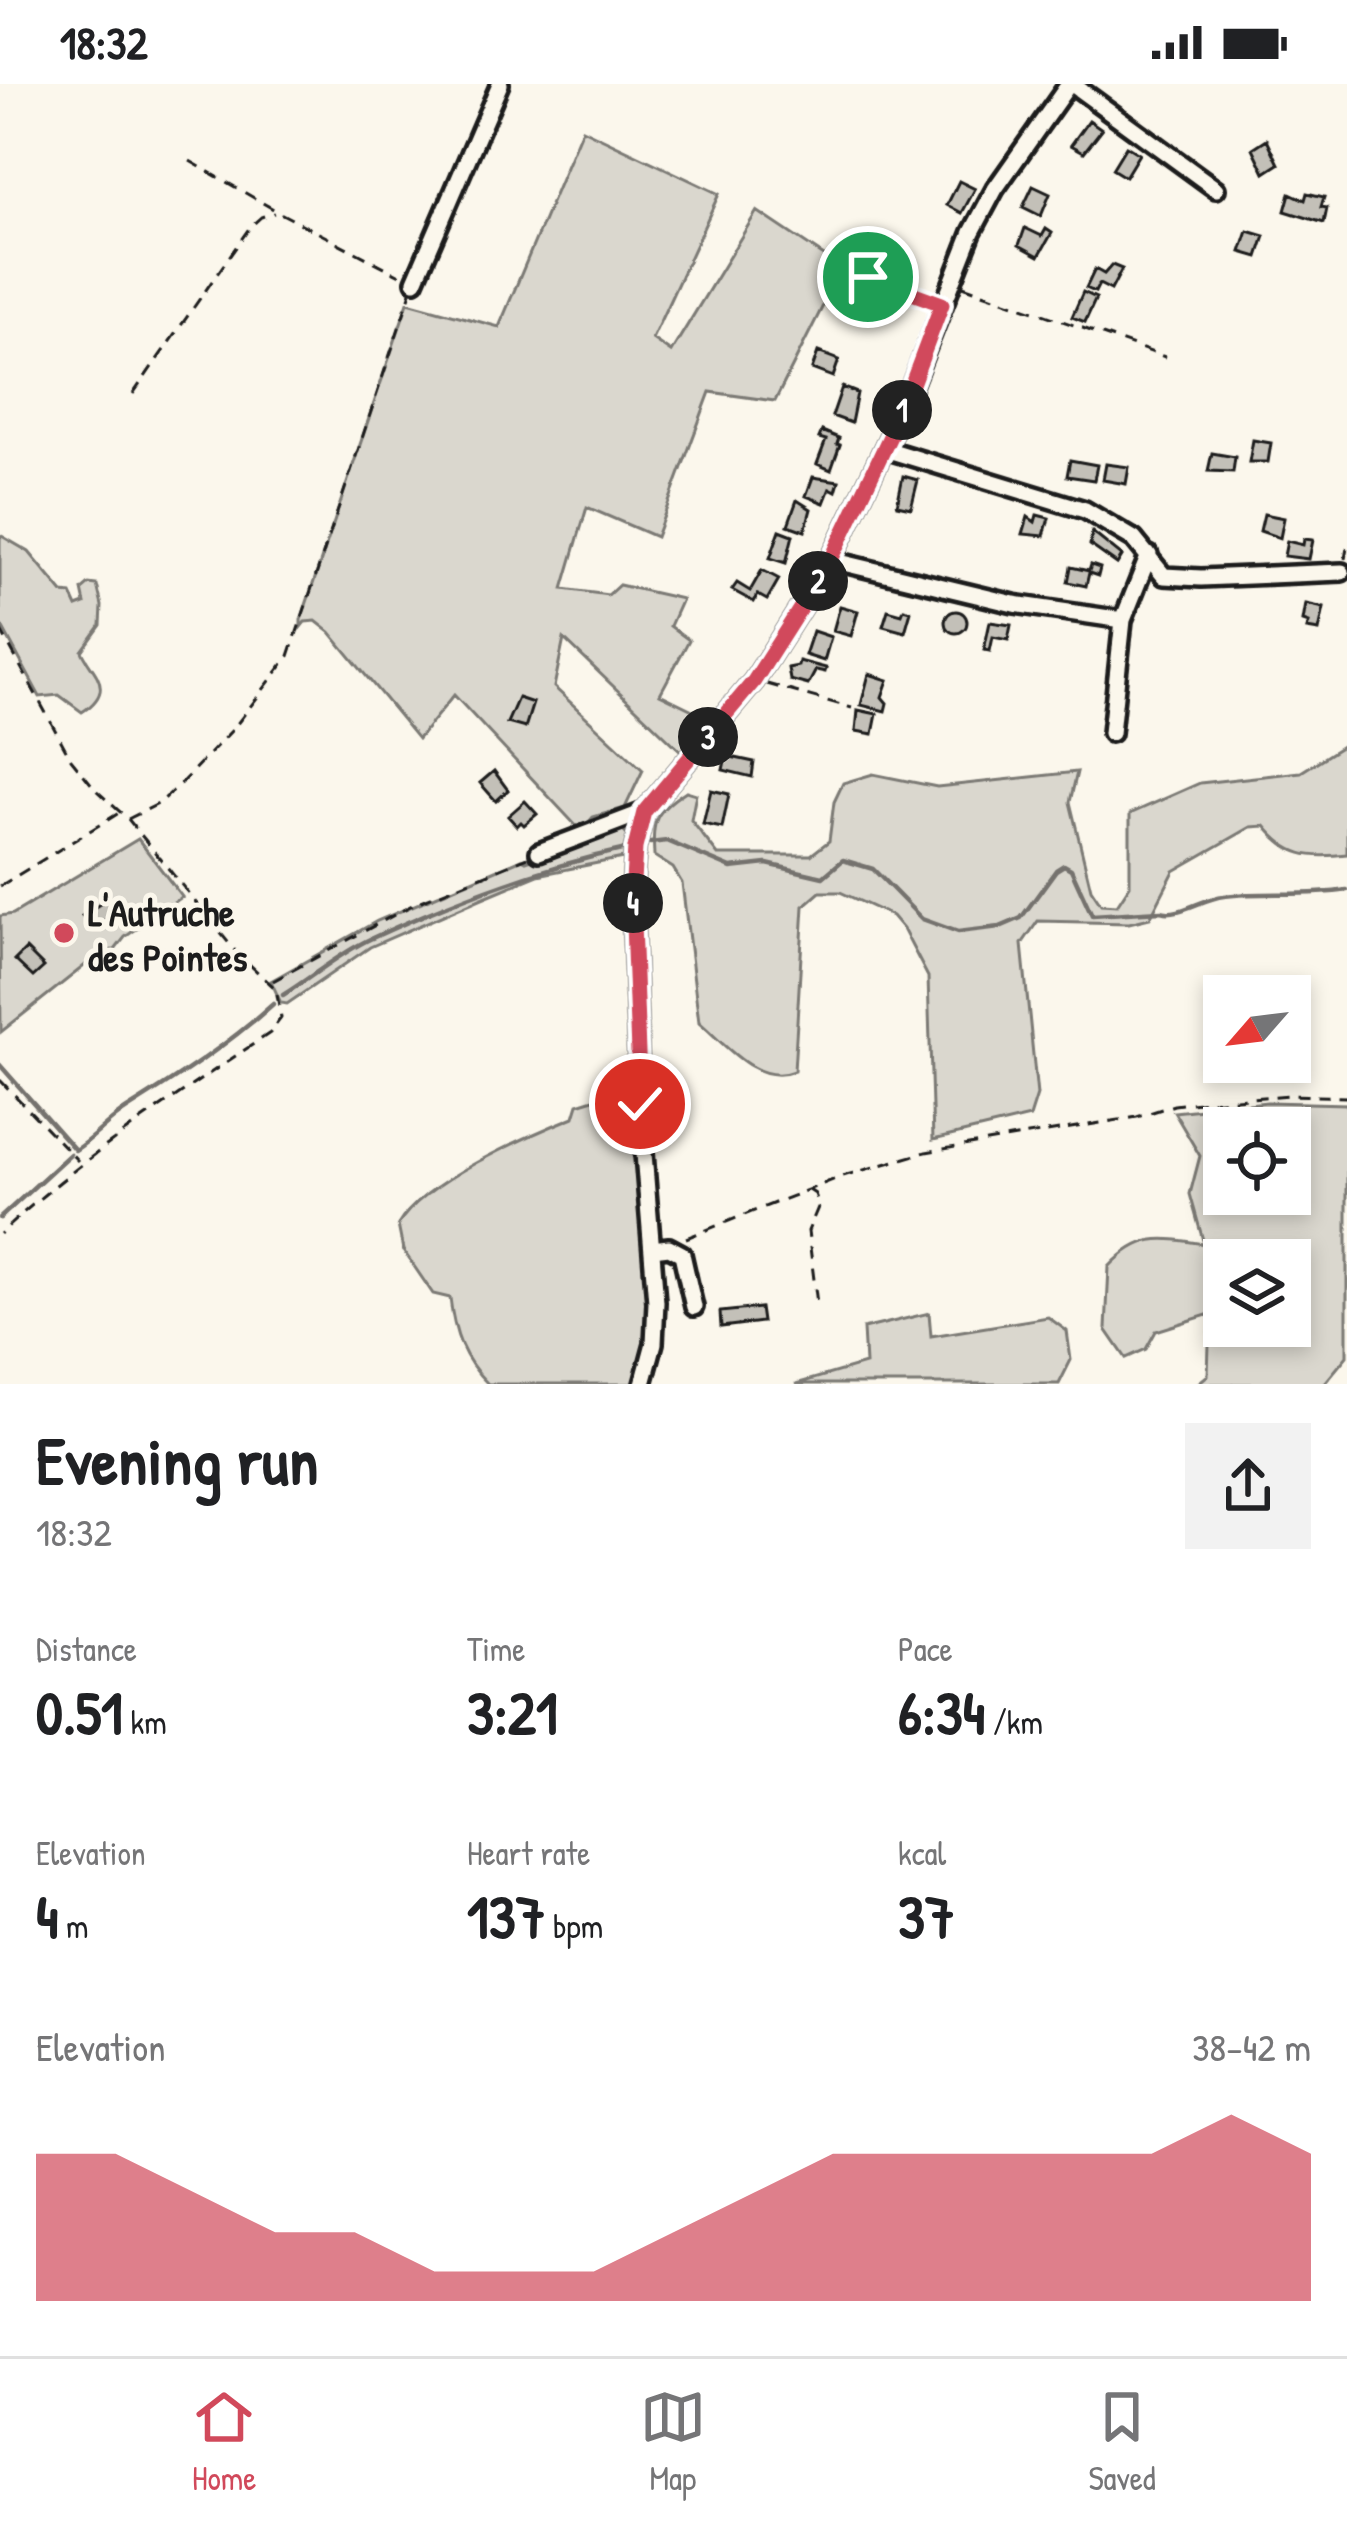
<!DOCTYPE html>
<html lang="en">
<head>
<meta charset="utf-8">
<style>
	:root { --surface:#fff; --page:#f2f2f2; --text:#202124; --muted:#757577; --line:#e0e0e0; --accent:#d1495b }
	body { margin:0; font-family:"Patrick Hand",sans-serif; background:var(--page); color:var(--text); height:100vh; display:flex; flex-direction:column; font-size:45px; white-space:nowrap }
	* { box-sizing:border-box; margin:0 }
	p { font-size:39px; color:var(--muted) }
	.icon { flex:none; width:66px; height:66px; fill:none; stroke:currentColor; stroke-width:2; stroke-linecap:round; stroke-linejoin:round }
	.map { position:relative; height:1300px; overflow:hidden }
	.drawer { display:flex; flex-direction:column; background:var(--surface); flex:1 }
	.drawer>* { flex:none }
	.needle { width:78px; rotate:242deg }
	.buttons { position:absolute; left:1203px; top:891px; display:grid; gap:24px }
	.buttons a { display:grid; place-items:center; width:108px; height:108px; border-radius:0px; background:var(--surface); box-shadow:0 6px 18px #0003; font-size:60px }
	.pin { position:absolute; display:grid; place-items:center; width:102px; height:102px; color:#fff; margin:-51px; border:6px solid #fff; border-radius:50%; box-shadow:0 3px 12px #0007 }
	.km { position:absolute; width:60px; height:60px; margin:-30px; border-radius:50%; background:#222; color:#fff; font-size:33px; line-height:60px; text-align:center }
	.round { display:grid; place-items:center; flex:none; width:126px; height:126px; border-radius:0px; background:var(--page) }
	.head { display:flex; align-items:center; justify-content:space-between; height:204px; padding:0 36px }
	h1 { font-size:66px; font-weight:800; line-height:90px }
	.figures { display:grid; grid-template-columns:repeat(3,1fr); gap:18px; height:204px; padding:12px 36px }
	.figures div { display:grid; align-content:center }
	.figures b { font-size:60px; font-weight:800 }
	.figures small { font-size:33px; font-weight:400 }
	.figures p { font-size:33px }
	.chart { height:336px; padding:24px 36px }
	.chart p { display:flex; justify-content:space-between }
	.chart svg { width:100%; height:216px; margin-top:12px; fill:var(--accent); opacity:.7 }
	.status { display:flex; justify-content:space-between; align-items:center; height:84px; padding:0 60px; background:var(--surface); direction:ltr }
	.status svg { height:33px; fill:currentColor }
	.menu { display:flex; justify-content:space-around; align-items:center; height:168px; border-top:3px solid var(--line); background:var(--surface); font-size:33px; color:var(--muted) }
	.menu a { display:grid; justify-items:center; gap:6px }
	.menu .on { color:var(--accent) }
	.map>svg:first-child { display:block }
</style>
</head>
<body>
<div class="status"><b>18:32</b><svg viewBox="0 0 49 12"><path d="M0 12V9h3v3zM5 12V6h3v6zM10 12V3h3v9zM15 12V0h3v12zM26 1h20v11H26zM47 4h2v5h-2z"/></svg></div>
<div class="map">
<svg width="1347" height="1300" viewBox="0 0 1347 1300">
	<rect width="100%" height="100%" fill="#fbf7ec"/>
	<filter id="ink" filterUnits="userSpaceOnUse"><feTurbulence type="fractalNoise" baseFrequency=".00833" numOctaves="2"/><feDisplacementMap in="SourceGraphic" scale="24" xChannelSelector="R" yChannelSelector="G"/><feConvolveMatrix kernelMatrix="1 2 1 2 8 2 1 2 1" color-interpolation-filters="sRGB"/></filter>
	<g filter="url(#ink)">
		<!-- green -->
		<path fill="#dad7ce" stroke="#7b7a75" stroke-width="3" fill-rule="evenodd" d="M582 45 719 110 652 255 671 268 757 127 842 184 775 317 710 308 656 453 587 423 563 505 608 511 619 501 682 515 670 542 689 556 660 610 711 635 685 671 564 555 554 603 643 686 625 724 593 733 581 747 454 611 418 655 330 548 316 537 305 538 301 543V536L408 218 499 243Z
			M0 451 29 468 63 509 71 510 77 523 85 520 82 506 89 500 97 501 102 522 101 541 82 567C90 587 119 604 82 628L59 611 40 613 0 539Z
			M1347 659V770C1310 775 1289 772 1265 742L1251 743 1174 787 1150 834 1129 839 1038 837 1022 860 1037 1011 1030 1033 933 1056 928 893 903 845 892 832 840 808H820L804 822 794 987C757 1002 726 961 699 938L682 799 673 784 654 772C652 736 654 728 686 707L696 710 691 736 718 771H811L829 757 834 718 843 699 873 690 937 703 1077 688 1070 718 1091 805 1101 820 1117 821 1130 801V730L1200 699 1301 688Z
			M620 744 629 753 628 773 538 791 480 815 370 863 287 920 281 919 271 897 377 837 522 775 526 777Z
			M138 755 182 813 125 853 115 866 103 867 1 948 0 832 13 830Z
			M626 1005 646 1147 651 1253 636 1300H488C463 1275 454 1250 450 1214L433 1210 403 1166 398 1141C422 1098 527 1052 574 1033L578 1020Z
			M1267 1018 1347 1020V1272L1324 1300H1197L1208 1291 1210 1230 1156 1247 1146 1265 1126 1274 1106 1245 1109 1183C1141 1149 1161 1153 1204 1160L1190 1110 1200 1072 1174 1028ZM1224 1044H1290V1110H1224ZM1224 1176H1290V1242H1224Z
			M929 1229 931 1252 1048 1233 1067 1247 1071 1276 1059 1300H796L865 1280 863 1245Z"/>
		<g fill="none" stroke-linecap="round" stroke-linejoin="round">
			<!-- stream -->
			<path stroke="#74726e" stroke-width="4.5" d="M650 759 667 757 731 784 767 780 823 793 843 776 873 785 922 835 958 848 1000 843 1021 834 1056 786 1064 781 1071 785 1092 831 1161 827C1179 833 1203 814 1224 812 1265 807 1306 813 1347 806
				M283 911C312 893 340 869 370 855 451 817 537 784 626 765
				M0 981 75 1066C94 1054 109 1036 127 1025 178 993 228 961 273 920
				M0 1134 70 1070"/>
		</g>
		<!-- building -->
		<path fill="#c3c0b8" stroke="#1c1c1c" stroke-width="3" d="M1089 36 1102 45 1084 68 1071 61Z
			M1267 55 1279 80 1265 89 1253 64Z
			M1126 62 1139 70 1125 93 1112 85Z
			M959 97 975 105 962 129 947 121Z
			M1033 102 1050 110 1041 132 1023 123Z
			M1290 109 1305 116 1307 109 1324 113 1321 123 1327 124 1324 139 1285 127Z
			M1025 144 1042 152 1046 145 1052 149 1039 172 1019 161Z
			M1248 147 1265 152 1258 173 1241 168Z
			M1112 181 1122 185 1111 206 1099 200 1095 208 1086 204 1095 185 1104 190Z
			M1083 208 1096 214 1085 238 1072 233Z
			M818 268 839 276 833 293 812 285Z
			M842 303 857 309 851 339 832 332Z
			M822 347 839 354 837 360 840 361 831 386 817 380 826 356 819 354Z
			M1253 356 1271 359 1268 378H1249Z
			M1212 369 1235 373 1233 388 1208 387Z
			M1070 376 1097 381 1094 396 1067 392Z
			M1106 380 1129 383 1126 400 1103 396Z
			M903 392 918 396 911 424 897 421Z
			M813 393 839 397 836 407 830 404 824 419 806 412Z
			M797 416 811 425 805 447 788 441Z
			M1264 430 1284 434 1280 454 1260 447Z
			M1037 431 1049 434 1044 452 1023 450 1028 433 1035 438Z
			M780 446 793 451 786 479 770 474Z
			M1092 448 1122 472 1117 480 1090 461Z
			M1304 455 1313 456 1309 475 1284 472 1287 457 1303 461Z
			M1091 481 1100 484 1098 492 1089 489 1086 502 1068 498 1071 483 1089 487Z
			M762 486 779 495 767 516 758 511 754 518 732 506 737 499 750 507Z
			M1306 520 1324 524 1319 547 1307 545 1309 539 1303 537Z
			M840 522 858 527 851 552 833 547Z
			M904 525 911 527 905 548 883 542 888 526 902 530Z
			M945 538a11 11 0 1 1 22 0a11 11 0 1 1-22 0Z
			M990 538 1011 541 1008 556 993 553 990 567 984 566Z
			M813 547 831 553 824 577 805 571Z
			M799 577 826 584 825 588 816 586 808 601 790 596 788 584 798 582Z
			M869 590 888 596 882 613 887 619 885 627 861 621Z
			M518 614 533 619 525 644 507 639Z
			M858 626 877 630 873 650 856 647Z
			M726 672 754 678 752 693 723 686Z
			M494 687 508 706 496 717 480 699Z
			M711 706 729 710 722 744 703 740Z
			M525 717 537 730 524 741 521 738 517 742 508 732Z
			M107 815 116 829 91 845 82 832Z
			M26 865 44 883 33 893 15 876Z
			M760 1224 762 1238 721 1243 720 1228Z"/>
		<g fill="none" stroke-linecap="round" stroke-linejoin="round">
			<!-- minor casing -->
			<g stroke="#1c1c1c" stroke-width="24">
				<path id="minor" d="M1072 0 1216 105
					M415 197 500 0
					M885 365 1085 426 1134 455 1164 492 1201 494 1342 488
					M831 476 1014 520 1123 536
					M1111 649 1123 536 1149 471
					M539 768 644 728
					M652 1165 669 1163 682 1170 694 1223
					M643 1300 654 1259 656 1218 640 1020 632 814 635 764 644 728 754 597 831 476 901 329 972 148 995 105 1069 0"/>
			</g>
			<!-- path -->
			<path stroke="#1c1c1c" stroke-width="3" stroke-dasharray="12 9" stroke-linecap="butt" d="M190 77 282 130 400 191
				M869 193 929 215
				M963 202 1165 273
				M133 310 250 143 261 133 274 129
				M1345 475 1347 464
				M0 545 71 675 97 707 128 735 236 868 276 905 281 934 270 949C176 1012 83 1072 0 1150
				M767 600 852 624
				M128 735 160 719 184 696 233 645 289 572 411 208
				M0 802 119 729
				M273 897 414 820 528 773
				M0 996 78 1077
				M809 1106 815 1110 819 1121 808 1147 817 1220
				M686 1154 843 1092 926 1068 1137 1033 1174 1021 1207 1017 1291 1011 1347 1013"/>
			<!-- minor -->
			<use href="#minor" stroke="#fbf7ec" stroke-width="15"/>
		</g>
	</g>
	<g fill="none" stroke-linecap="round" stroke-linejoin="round" filter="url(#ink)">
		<!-- route casing -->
		<g stroke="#fff" stroke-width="24">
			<path id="route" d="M640 1020 632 814 635 764 644 728 754 597 831 476 901 329 942 220 868 193"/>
		</g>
		<!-- route -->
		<use href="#route" stroke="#d1495b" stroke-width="15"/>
	</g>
	<!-- markers -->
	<circle fill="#d1495b" stroke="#fbf7ec" stroke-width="4.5" cx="64" cy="849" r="12"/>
	<g text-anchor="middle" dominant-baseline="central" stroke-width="10" stroke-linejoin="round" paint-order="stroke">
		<!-- poi labels -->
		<g font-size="39" font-weight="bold" fill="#1c1c1c" stroke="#fbf7ec" text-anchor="start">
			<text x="88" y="827">L'Autruche<tspan x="88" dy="45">des Pointes</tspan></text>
		</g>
	</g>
</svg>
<div class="buttons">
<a><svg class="needle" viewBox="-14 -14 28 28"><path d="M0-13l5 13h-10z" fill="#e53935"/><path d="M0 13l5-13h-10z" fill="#757577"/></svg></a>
<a><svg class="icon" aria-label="locate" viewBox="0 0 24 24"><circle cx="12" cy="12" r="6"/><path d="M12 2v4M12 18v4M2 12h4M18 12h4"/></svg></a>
<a><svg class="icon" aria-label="layers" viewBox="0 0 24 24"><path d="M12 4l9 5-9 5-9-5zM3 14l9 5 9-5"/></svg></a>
</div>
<div class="pin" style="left:868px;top:193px;background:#1e9e55"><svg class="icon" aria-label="arrive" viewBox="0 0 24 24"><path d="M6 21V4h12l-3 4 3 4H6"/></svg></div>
<div class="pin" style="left:640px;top:1020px;background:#d93025"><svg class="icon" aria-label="check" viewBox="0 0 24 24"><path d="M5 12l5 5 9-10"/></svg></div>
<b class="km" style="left:902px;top:326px">1</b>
<b class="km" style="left:818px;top:497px">2</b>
<b class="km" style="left:708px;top:653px">3</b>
<b class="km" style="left:633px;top:819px">4</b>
</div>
<section class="drawer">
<div class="head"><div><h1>Evening run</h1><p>18:32</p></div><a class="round"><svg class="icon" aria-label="share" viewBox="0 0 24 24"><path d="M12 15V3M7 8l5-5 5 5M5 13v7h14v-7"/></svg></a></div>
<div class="figures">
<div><p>Distance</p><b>0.51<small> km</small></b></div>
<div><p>Time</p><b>3:21</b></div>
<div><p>Pace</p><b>6:34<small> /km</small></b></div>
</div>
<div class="figures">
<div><p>Elevation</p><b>4<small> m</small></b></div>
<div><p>Heart rate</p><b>137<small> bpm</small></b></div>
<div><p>kcal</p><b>37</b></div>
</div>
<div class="chart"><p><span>Elevation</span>38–42 m</p>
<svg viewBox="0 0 160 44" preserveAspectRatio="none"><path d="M0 44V14L10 14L20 22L30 30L40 30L50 38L60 38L70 38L80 30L90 22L100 14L110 14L120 14L130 14L140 14L150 6L160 14V44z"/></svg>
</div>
</section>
<nav class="menu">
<a class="on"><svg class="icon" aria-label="home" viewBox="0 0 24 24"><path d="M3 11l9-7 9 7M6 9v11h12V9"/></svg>Home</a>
<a><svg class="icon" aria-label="map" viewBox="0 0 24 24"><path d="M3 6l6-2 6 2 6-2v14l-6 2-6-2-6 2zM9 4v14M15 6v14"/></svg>Map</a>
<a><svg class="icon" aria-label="saved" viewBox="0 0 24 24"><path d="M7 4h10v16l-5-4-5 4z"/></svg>Saved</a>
</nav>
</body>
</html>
